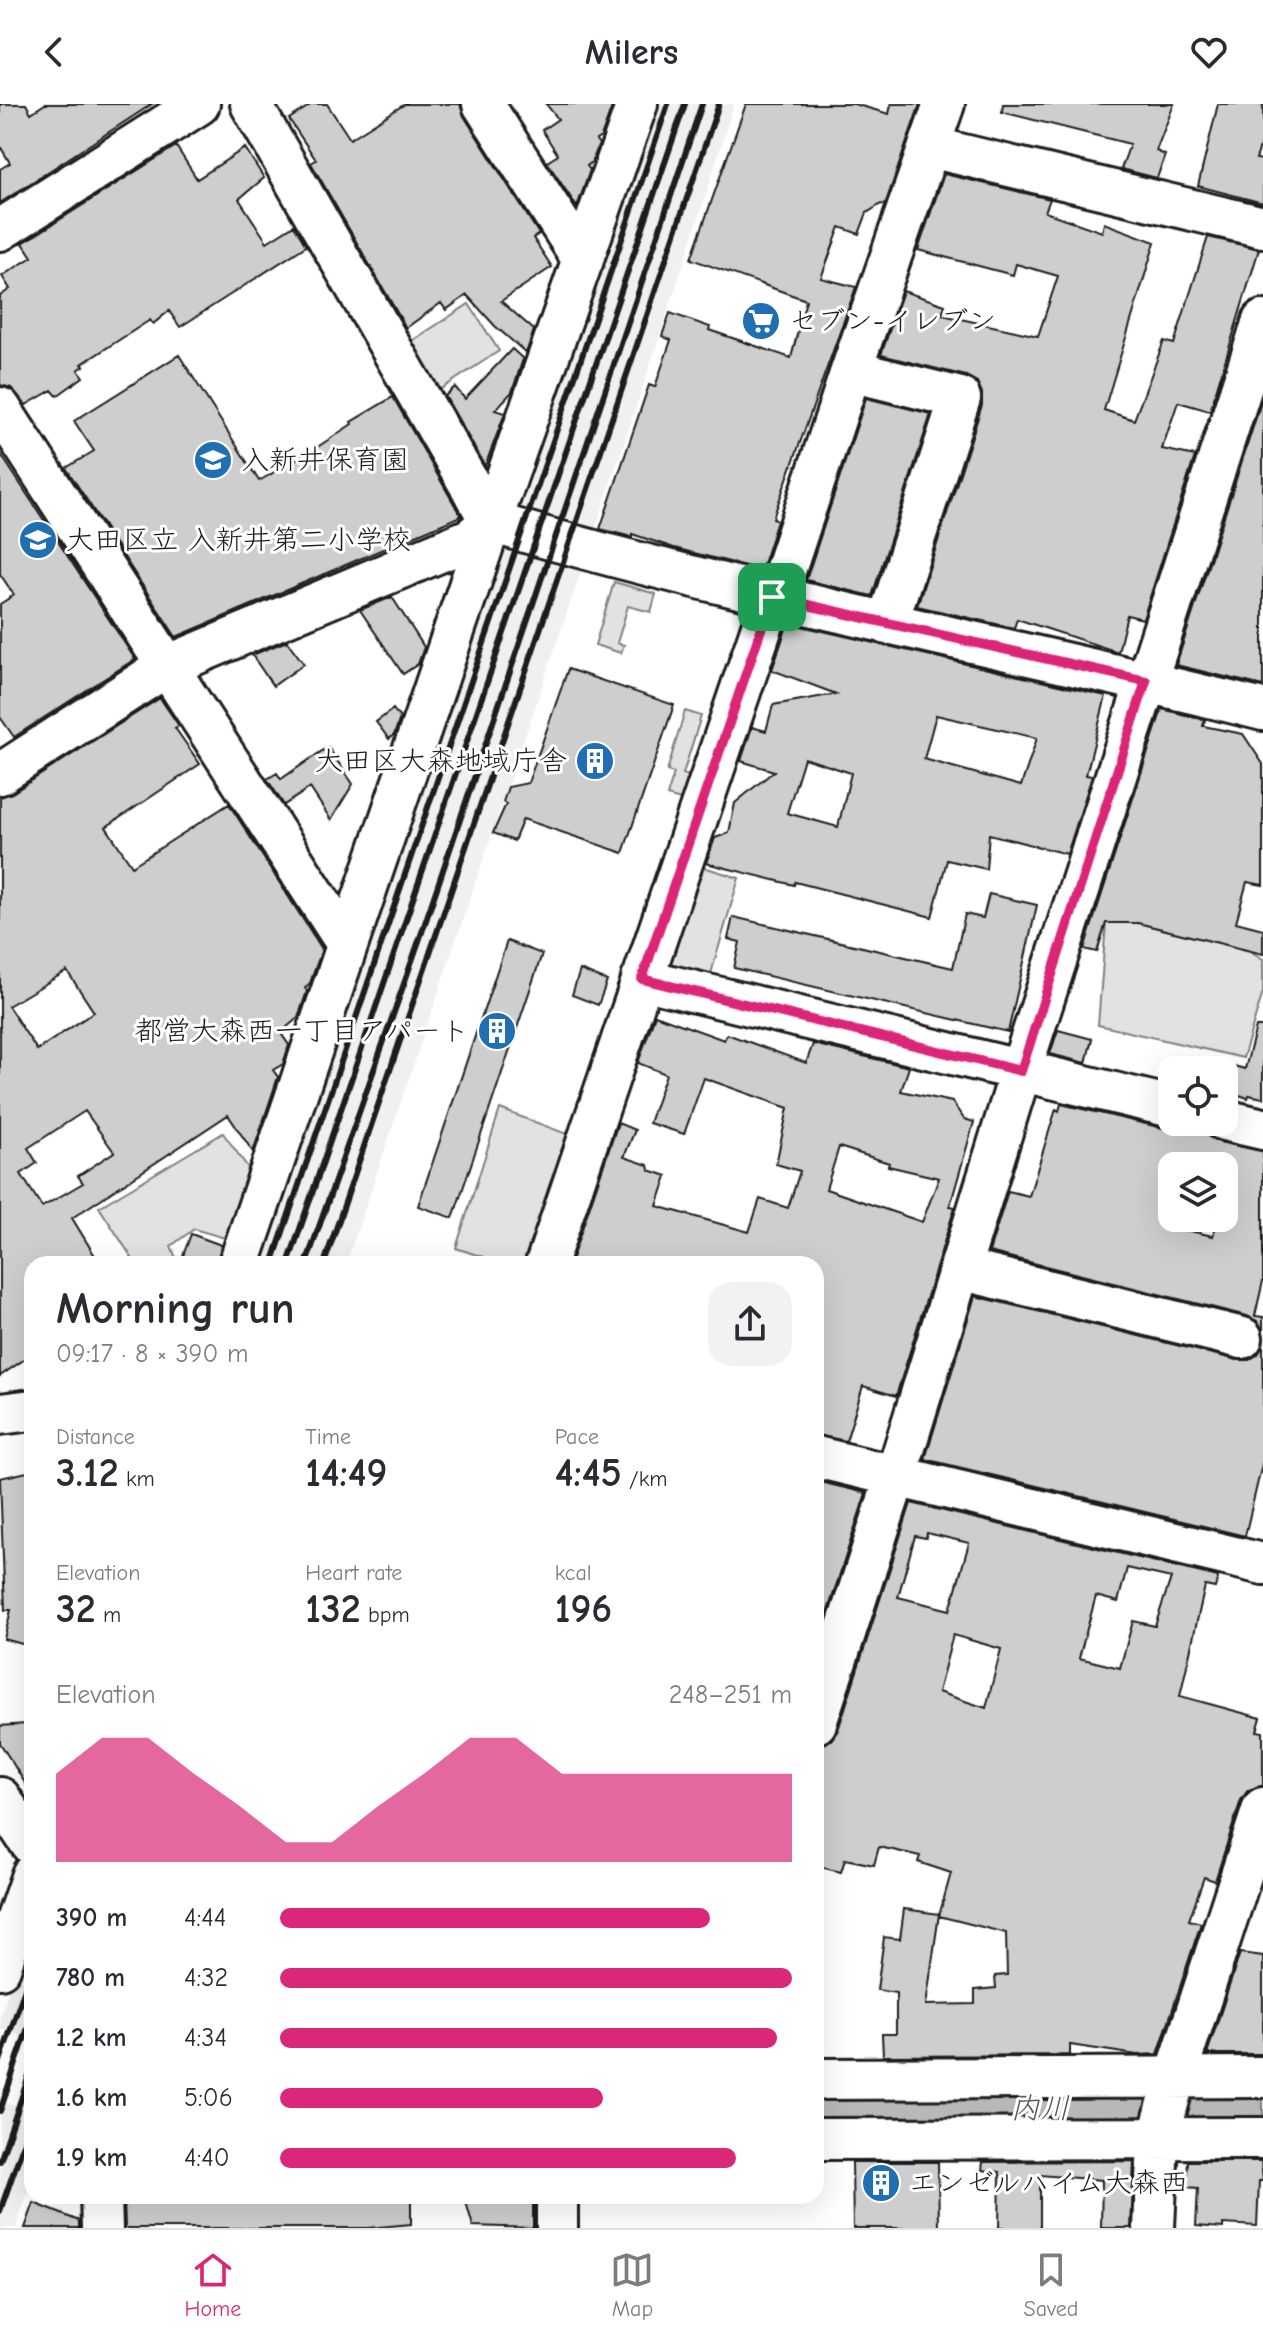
<!DOCTYPE html>
<html lang="en">
<head>
<meta charset="utf-8">
<style>
	:root { --surface:#fff; --page:#f2f2f3; --text:#2b2b33; --muted:#7c7c81; --line:#e1e1e2; --accent:#db2777 }
	body { margin:0; font-family:"Comic Neue","Klee One",sans-serif; background:var(--page); color:var(--text); height:100vh; display:flex; flex-direction:column; font-size:30px; white-space:nowrap }
	* { box-sizing:border-box; margin:0 }
	p { font-size:26px; color:var(--muted) }
	.icon { flex:none; width:44px; height:44px; fill:none; stroke:currentColor; stroke-width:2; stroke-linecap:round; stroke-linejoin:round }
	.map { position:relative; flex:1; overflow:hidden }
	.panel { position:absolute; left:24px; top:1152px; width:800px; height:948px; display:flex; flex-direction:column; background:var(--surface); border-radius:24px; box-shadow:0 8px 32px #0002 }
	.panel>* { flex:none }
	.controls { position:absolute; left:1158px; top:952px; display:grid; gap:16px }
	.controls a { display:grid; place-items:center; width:80px; height:80px; border-radius:16px; background:var(--surface); box-shadow:0 8px 32px #0002; font-size:40px }
	.pin { position:absolute; display:grid; place-items:center; width:68px; height:68px; color:#fff; margin:-34px; border-radius:16px; box-shadow:0 4px 12px #0006 }
	.round { display:grid; place-items:center; flex:none; width:84px; height:84px; border-radius:24px; background:var(--page) }
	.summary { display:flex; align-items:center; justify-content:space-between; height:136px; padding:0 32px }
	h1 { font-size:44px; font-weight:800; line-height:60px }
	.metrics { display:grid; grid-template-columns:repeat(3,1fr); gap:12px; height:136px; padding:8px 32px }
	.metrics div { display:grid; align-content:center }
	.metrics b { font-size:40px; font-weight:800 }
	.metrics small { font-size:22px; font-weight:400 }
	.metrics p { font-size:22px }
	.chart { height:224px; padding:16px 32px }
	.chart p { display:flex; justify-content:space-between }
	.chart svg { width:100%; height:144px; margin-top:8px; fill:var(--accent); opacity:.7 }
	ul { padding:0 32px; list-style:none; font-size:26px }
	li { display:grid; grid-template-columns:128px 96px 1fr; align-items:center; height:60px }
	li i { height:20px; border-radius:10px; background:var(--accent) }
	header { display:flex; justify-content:space-between; align-items:center; height:104px; padding:0 32px; background:var(--surface); font-size:36px; font-weight:800 }
	.tabs { display:flex; justify-content:space-around; align-items:center; height:112px; border-top:2px solid var(--line); background:var(--surface); font-size:22px; color:var(--muted) }
	.tabs a { display:grid; justify-items:center; gap:4px }
	.tabs .current { color:var(--accent) }
	.map>svg:first-child { display:block }
</style>
</head>
<body>
<header><svg class="icon" aria-label="back" viewBox="0 0 24 24"><path d="M15 5l-7 7 7 7"/></svg>Milers<svg class="icon" aria-label="heart" viewBox="0 0 24 24"><path d="M12 20l-8-8c-3-5 5-10 8-4 3-6 11-1 8 4z"/></svg></header>
<div class="map">
<svg width="1263" height="2124" viewBox="0 0 1263 2124">
	<rect width="100%" height="100%" fill="#fff"/>
	<filter id="ink" filterUnits="userSpaceOnUse"><feTurbulence type="fractalNoise" baseFrequency=".0125" numOctaves="2"/><feDisplacementMap in="SourceGraphic" scale="16" xChannelSelector="R" yChannelSelector="G"/><feConvolveMatrix kernelMatrix="1 2 1 2 8 2 1 2 1" color-interpolation-filters="sRGB"/></filter>
	<g filter="url(#ink)">
		<!-- built -->
		<path fill="#f0f0f0" d="M647 0H734L693 132 592 435 346 1160H249Z
			M32 1816V1936L0 1925V1912Z
			M0 1993 32 2004V2074L16 2124H0Z"/>
		<!-- green -->
		<path fill="#e2e2e2" stroke="#7f7f7f" stroke-width="2" d="M469 200 499 247 435 289 404 242Z
			M614 478 656 490 651 508 628 502 617 539 624 541 621 549 595 541Z
			M685 607 701 612 683 670 691 673 684 697 667 692 674 669 667 667Z
			M697 761 739 774 710 873 663 862Z
			M1106 819H1138L1250 847 1263 855V888L1243 954 1098 921Z
			M500 1005 575 1033 533 1160H504L456 1144Z
			M223 1029 259 1079 239 1138 194 1125 171 1142 176 1154 166 1160H136L99 1103Z"/>
		<!-- water -->
		<path fill="#b8b8b8" stroke="#7a7a7a" stroke-width="2" d="M1263 1984V2025L816 2028V1985Z"/>
		<!-- pier -->
		<path fill="#fff" d="M0 1951 32 1962V2008L0 1997Z"/>
		<!-- building -->
		<path fill="#cecece" stroke="#1c1c1c" stroke-width="2" fill-rule="evenodd" d="M0 0H26L31 9 45 0H152L0 99V65L10 59 0 42Z
			M312 0H327L350 35 405 0H460L464 12 539 130 533 134 552 163 501 197 534 226 526 249 495 222 467 191 446 206 441 199 406 224 311 59 316 56 289 15Z
			M546 0H613L601 33 596 36 599 40 592 58 587 62 590 66 577 103 547 58 558 51 542 26 558 15Z
			M746 0H854L889 10 891 0H920L885 101 881 100 867 109 859 130 840 123 821 174 856 183 773 414 777 417 761 466 674 444 632 430V433L600 425 649 281 655 283 671 236 662 232 670 209 710 223 709 226 791 254 806 196 691 155Z
			M1003 0H1174L1156 47 1165 51 1157 74 1121 65 1130 40 1002 8Z
			M1218 0H1263V34L1256 55 1263 56V99L1198 82Z
			M176 42 197 75 245 44 264 74 239 95 267 138 294 121 306 142 180 223 169 207 153 220 150 216 82 260 84 262 78 266 83 273 57 292 52 286 26 301 11 284 0 281V192L10 185 2 172 32 153 23 139Z
			M944 70 1050 95 1045 108 1102 128 1104 119 1155 138 1104 306 1134 316 1164 237 1174 240 1208 133 1259 145 1210 307 1178 298 1162 345 1195 352 1143 515 1127 511 1118 548 1017 515 1014 524 917 502 982 301V289L977 278 966 272 881 251 903 187 945 201 942 211 1038 232 1058 172 1016 160 1013 171 918 146Z
			M512 245 523 255 512 288 495 306 505 309 485 362 445 292 455 283 465 295Z
			M179 251 259 377 319 342 352 320 351 318 393 293 461 412 176 533 66 364 94 347 74 317Z
			M1263 292V582L1176 561Z
			M866 294 931 310 872 492 806 476Z
			M0 349 135 555 14 633 0 613V500L14 491 0 470Z
			M392 493 424 543 418 560 403 570 360 506Z
			M788 519 1106 592 1086 671 1092 672 1067 750 989 730 986 765 947 756 932 813 795 778 794 781 706 759 715 734 729 729 735 699 774 667 741 657 752 623 766 627 773 601 836 590 772 566ZM936 611 1037 634 1021 682 924 655ZM804 654 851 669 838 723 787 709Z
			M287 537 304 560 273 582 252 551Z
			M568 565 674 601 623 749 523 715 514 737 493 729 506 700 503 698 508 683 528 679Z
			M160 594 179 622 175 624 200 660 106 723 132 762 229 700 322 845 310 879 305 884 307 887 298 914 287 923 289 927 282 931 289 941 283 960 273 966 278 973 253 1048 228 1011 72 1114 100 1160H32V1250L0 1272V693L12 689ZM67 867 94 908 37 946 8 902ZM85 1007 114 1048 78 1072 83 1079 42 1103 21 1070 37 1059 28 1044Z
			M393 605 400 614 394 631 389 635 376 618Z
			M1162 605 1205 616 1203 622 1243 630 1263 660V781L1247 778 1236 818 1263 825V850L1138 819H1106L1097 848 1084 845Z
			M328 643 353 680 331 716 310 684 284 701 267 675 277 669 281 675Z
			M989 790 1037 801 1008 928 734 864 740 838 728 835 733 813 953 864 965 810 983 814Z
			M507 837 542 850 453 1114 418 1102Z
			M580 866 607 877 598 901 572 891Z
			M655 911 724 936 727 930 806 959 813 940 909 963 901 987 952 998 964 1015 974 1018 950 1102 955 1103 896 1292 863 1282 846 1337 816 1331V1160H664L649 1156 648 1160H570L618 1019 635 1026 624 1053 648 1061 649 1066 667 1072 657 1102 749 1128 760 1095 788 1104 800 1067 776 1060 788 1004 704 974 684 1030 649 1019 666 970 638 959ZM839 1043 889 1059 888 1062 939 1074 922 1118 826 1085Z
			M1256 923H1263V994L1249 991 1248 994 1224 986 1230 961 1245 965Z
			M1058 926 1092 935 1086 959 1050 950Z
			M1061 1000 1167 1025H1178L1186 1020 1203 1025 1209 1033 1219 1038 1263 1047V1177L1255 1212 1263 1213V1226L1257 1217 1247 1212 989 1148 1008 1087 1029 1092 1056 1005 1059 1007ZM1172 1062H1224V1114H1218L1213 1132 1167 1122 1172 1101Z
			M191 1130 221 1141 217 1160H180Z
			M975 1192 1237 1256H1249L1258 1250 1263 1242V1356L1245 1432 925 1355Z
			M32 1367V1387L28 1388 31 1406 25 1407 30 1463V1517L32 1518 26 1541 4 1535 11 1506H5L0 1374Z
			M816 1377 866 1389 816 1544Z
			M911 1399 1218 1473 1215 1484 1205 1482 1180 1592 1261 1614 1257 1627 1263 1628V1682L1248 1686 1241 1696 1215 1777 1204 1773 1189 1816 1201 1819 1158 1950 1137 1951 1070 1941V1951L883 1952 882 1930H896V1889L877 1886 884 1833 900 1835 904 1805 939 1810 926 1901 975 1900V1886L996 1884 995 1872 1007 1871 1006 1829 939 1812 951 1769 918 1758 920 1752 879 1743 874 1761 845 1755 841 1768 816 1762V1641L831 1636 838 1626ZM927 1429 969 1439 950 1506 898 1493 915 1432 926 1434ZM1127 1464 1171 1474 1155 1522 1133 1517 1120 1564 1079 1554 1096 1492 1118 1498ZM953 1531 1001 1545 986 1604 938 1588Z
			M26 1620 32 1629V1690L0 1639V1622Z
			M1240 1849 1263 1852V1950H1207Z
			M1134 2057 1131 2124H1101L1102 2076 1040 2071V2124H999L1000 2068 982 2066 983 2058Z
			M1188 2057H1261L1263 2077H1259L1257 2122 1223 2120V2124L1196 2122 1198 2084 1186 2083Z
			M852 2058H938L939 2124H853Z
			M124 2092 334 2095 335 2092H411V2120L368 2124H125Z
			M470 2092H533V2124L473 2122 466 2098H470Z
			M34 2099 79 2117V2124H25Z"/>
		<g fill="none" stroke-linecap="round" stroke-linejoin="round">
			<!-- minor casing -->
			<g stroke="#1c1c1c" stroke-width="46">
				<path id="minor" d="M251 0 491 418C745 493 1006 542 1263 606
					M483 0 583 156
					M930 43 1263 123
					M0 126 199 0
					M851 267 960 294 887 520
					M0 304 347 840
					M0 670 167 562 470 435 491 418
					M642 875 1172 1003
					M1224 1016 1263 1025
					M239 1160 491 418 637 0
					M546 1160 764 517 772 493 781 479 851 267 944 0
					M960 1165 1242 1234
					M0 1310 32 1306
					M816 1353 1263 1460
					M816 1619 899 1362 1026 950 1263 217
					M0 1694 32 1741
					M0 1864 32 1771
					M816 1975 1263 1973
					M816 2035 1263 2034
					M101 2092 102 2124
					M557 2092V2124
					M1154 2124 1158 2036 1175 1974 1263 1704"/>
			</g>
			<!-- minor -->
			<use href="#minor" stroke="#fff" stroke-width="40"/>
			<!-- rail -->
			<path stroke="#1c1c1c" stroke-width="6" d="M272 1160 668 0
				M288 1160 685 0
				M306 1160 421 831 702 0
				M324 1160 719 0
				M0 1957 32 1864
				M0 2007 32 1912
				M0 2057 32 1963
				M0 2107 32 2016"/>
		</g>
	</g>
	<g fill="none" stroke-linecap="round" stroke-linejoin="round" filter="url(#ink)">
		<!-- route casing -->
		<g stroke="#fff" stroke-width="16">
			<path id="route" d="M772 493 1146 577 1021 967 642 875Z"/>
		</g>
		<!-- route -->
		<use href="#route" stroke="#db2777" stroke-width="10"/>
	</g>
	<!-- icons -->
	<defs>
		<g id="supermarket-disc" transform="scale(2)"><circle r="9.5" fill="#1f6fb2" stroke="#fff"/><path d="M-6-5.5h2.5l.6 2H6L4.5 2H-2.5L-4.4-4H-6ZM-1.5 3.2a1.3 1.3 0 1 0 .1 0ZM3 3.2a1.3 1.3 0 1 0 .1 0Z" fill="#fff"/></g>
		<g id="school-disc" transform="scale(2)"><circle r="9.5" fill="#1f6fb2" stroke="#fff"/><path d="M0-5L7-2L0 1L-7-2ZM-4 1L0 2.5L4 1V4Q0 6-4 4Z" fill="#fff"/></g>
		<g id="building-disc" transform="scale(2)"><circle r="9.5" fill="#1f6fb2" stroke="#fff"/><path d="M-4-6H4V6H1V3H-1V6H-4ZM-2.5-4.3h1.7v1.8h-1.7ZM.8-4.3h1.7v1.8H.8ZM-2.5-1h1.7V.8h-1.7ZM.8-1h1.7V.8H.8Z" fill="#fff"/></g>
	</defs>
	<g fill-rule="evenodd">
		<use href="#supermarket-disc" x="761" y="217"/>
		<use href="#school-disc" x="213" y="356"/>
		<use href="#school-disc" x="38" y="436"/>
		<use href="#building-disc" x="595" y="657"/>
		<use href="#building-disc" x="497" y="927"/>
		<use href="#building-disc" x="881" y="2079"/>
	</g>
	<g text-anchor="middle" dominant-baseline="central" stroke-width="6" stroke-linejoin="round" paint-order="stroke">
		<!-- poi labels -->
		<g font-size="28" fill="#1c1c1c" stroke="#fff" text-anchor="start">
			<text x="789" y="217">セブン-イレブン</text>
			<text x="241" y="356">入新井保育園</text>
			<text x="66" y="436">大田区立 入新井第二小学校</text>
			<text x="567" y="657" text-anchor="end">大田区大森地域庁舎</text>
			<text x="469" y="927" text-anchor="end">都営大森西一丁目アパート</text>
			<text x="909" y="2079">エンゼルハイム大森西</text>
		</g>
		<!-- water labels -->
		<g font-size="30" font-style="italic" fill="#5a5a5a" stroke="#fff">
			<text x="1040" y="2004">内川</text>
		</g>
	</g>
</svg>
<div class="controls">
<a><svg class="icon" aria-label="locate" viewBox="0 0 24 24"><circle cx="12" cy="12" r="6"/><path d="M12 2v4M12 18v4M2 12h4M18 12h4"/></svg></a>
<a><svg class="icon" aria-label="layers" viewBox="0 0 24 24"><path d="M12 4l9 5-9 5-9-5zM3 14l9 5 9-5"/></svg></a>
</div>
<div class="pin" style="left:772px;top:493px;background:#1e9e55"><svg class="icon" aria-label="arrive" viewBox="0 0 24 24"><path d="M6 21V4h12l-3 4 3 4H6"/></svg></div>
<section class="panel">
<div class="summary"><div><h1>Morning run</h1><p>09:17 · 8 × 390 m</p></div><a class="round"><svg class="icon" aria-label="share" viewBox="0 0 24 24"><path d="M12 15V3M7 8l5-5 5 5M5 13v7h14v-7"/></svg></a></div>
<div class="metrics">
<div><p>Distance</p><b>3.12<small> km</small></b></div>
<div><p>Time</p><b>14:49</b></div>
<div><p>Pace</p><b>4:45<small> /km</small></b></div>
</div>
<div class="metrics">
<div><p>Elevation</p><b>32<small> m</small></b></div>
<div><p>Heart rate</p><b>132<small> bpm</small></b></div>
<div><p>kcal</p><b>196</b></div>
</div>
<div class="chart"><p><span>Elevation</span>248–251 m</p>
<svg viewBox="0 0 160 44" preserveAspectRatio="none"><path d="M0 44V17L10 6L20 6L30 17L40 27L50 38L60 38L70 27L80 17L90 6L100 6L110 17L120 17L130 17L140 17L150 17L160 17V44z"/></svg>
</div>
<ul>
<li><b>390 m</b>4:44<i style="width:84%"></i></li>
<li><b>780 m</b>4:32<i style="width:100%"></i></li>
<li><b>1.2 km</b>4:34<i style="width:97%"></i></li>
<li><b>1.6 km</b>5:06<i style="width:63%"></i></li>
<li><b>1.9 km</b>4:40<i style="width:89%"></i></li>
</ul>
</section>
</div>
<nav class="tabs">
<a class="current"><svg class="icon" aria-label="home" viewBox="0 0 24 24"><path d="M3 11l9-7 9 7M6 9v11h12V9"/></svg>Home</a>
<a><svg class="icon" aria-label="map" viewBox="0 0 24 24"><path d="M3 6l6-2 6 2 6-2v14l-6 2-6-2-6 2zM9 4v14M15 6v14"/></svg>Map</a>
<a><svg class="icon" aria-label="saved" viewBox="0 0 24 24"><path d="M7 4h10v16l-5-4-5 4z"/></svg>Saved</a>
</nav>
</body>
</html>
